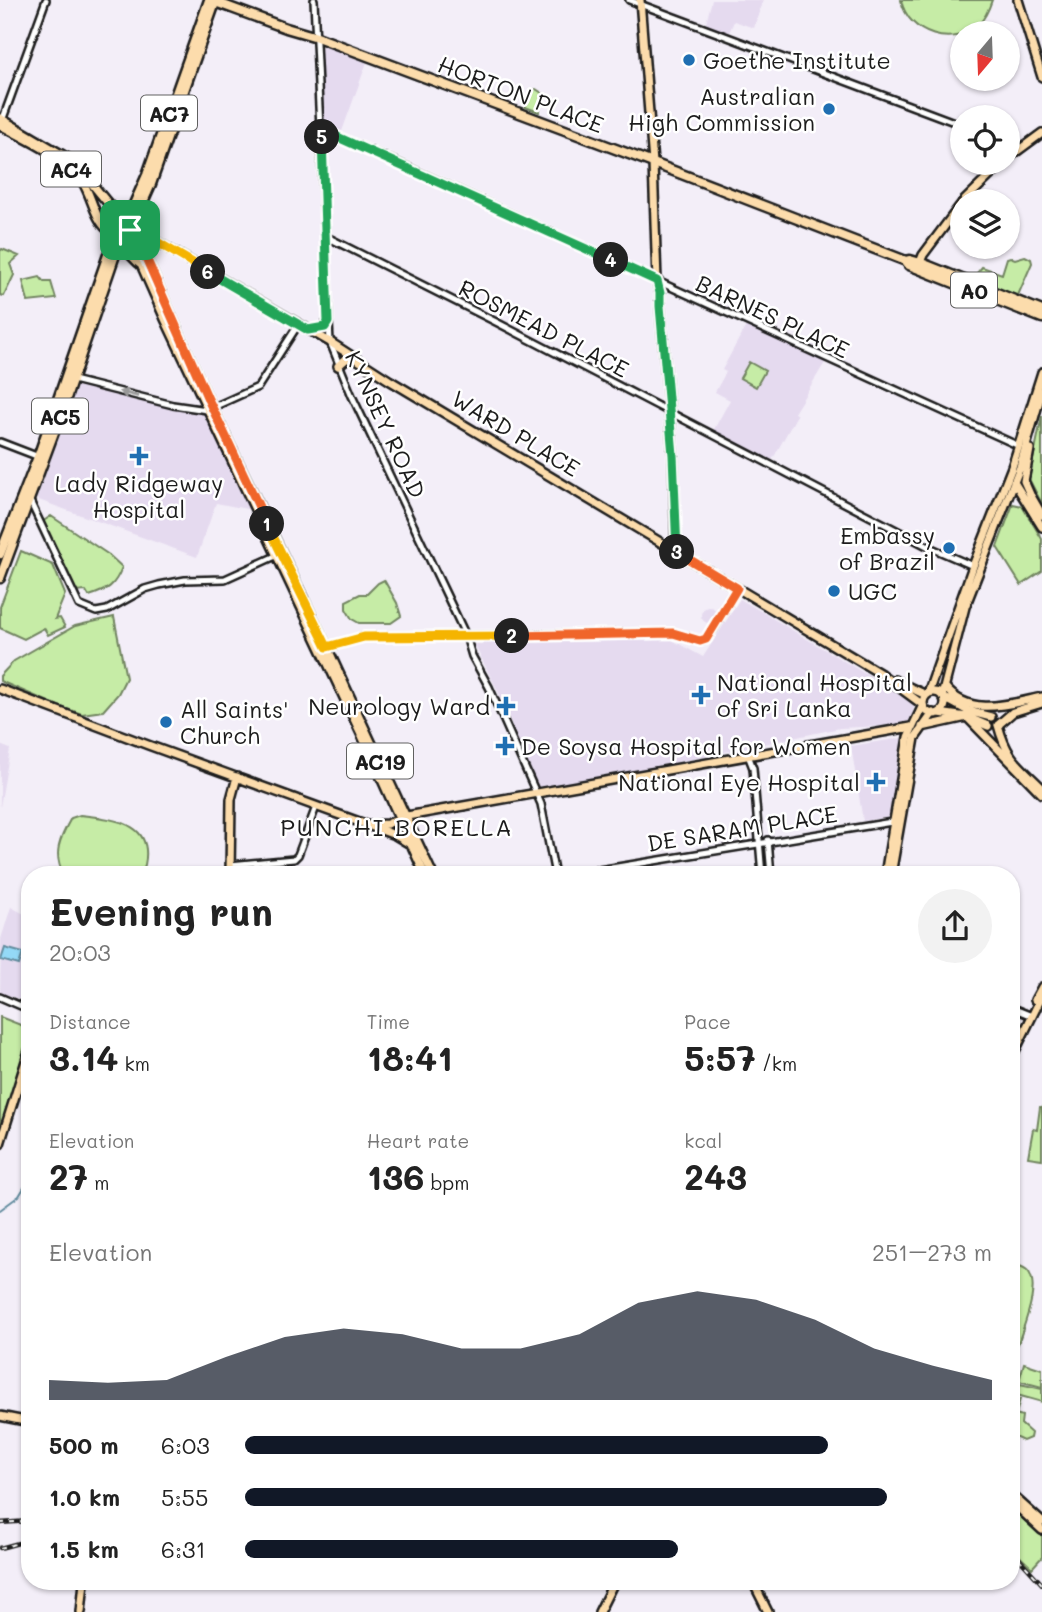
<!DOCTYPE html>
<html lang="en">
<head>
<meta charset="utf-8">
<style>
	:root { --surface:#fff; --page:#f2f2f2; --text:#222; --muted:#767676; --accent:#111827 }
	body { margin:0; font-family:Mali,sans-serif; background:var(--page); color:var(--text); height:100vh; display:flex; flex-direction:column; font-size:26px; white-space:nowrap }
	* { box-sizing:border-box; margin:0 }
	p { font-size:23px; color:var(--muted) }
	.icon { flex:none; width:38px; height:38px; fill:none; stroke:currentColor; stroke-width:2; stroke-linecap:round; stroke-linejoin:round }
	.map { position:relative; flex:1; overflow:hidden }
	.side { position:absolute; left:21px; top:866px; width:999px; height:724px; display:flex; flex-direction:column; background:var(--surface); border-radius:28px; box-shadow:0 2px 5px #0004 }
	.side>* { flex:none }
	.needle { width:46px; rotate:199deg }
	.buttons { position:absolute; left:950px; top:21px; display:grid; gap:14px }
	.buttons a { display:grid; place-items:center; width:70px; height:70px; border-radius:50%; background:var(--surface); box-shadow:0 2px 5px #0004; font-size:35px }
	.pin { position:absolute; display:grid; place-items:center; width:60px; height:60px; color:#fff; margin:-30px; border-radius:14px; box-shadow:0 4px 10px #0006 }
	.km { position:absolute; width:35px; height:35px; margin:-18px; border-radius:50%; background:#222; color:#fff; font-size:19px; line-height:35px; text-align:center }
	.round { display:grid; place-items:center; flex:none; width:74px; height:74px; border-radius:37px; background:var(--page) }
	.overview { display:flex; align-items:center; justify-content:space-between; height:119px; padding:0 28px }
	h1 { font-size:38px; font-weight:700; line-height:52px }
	.metrics { display:grid; grid-template-columns:repeat(3,1fr); gap:10px; height:119px; padding:7px 28px }
	.metrics div { display:grid; align-content:center }
	.metrics b { font-size:35px; font-weight:700 }
	.metrics small { font-size:19px; font-weight:400 }
	.metrics p { font-size:19px }
	.chart { height:196px; padding:14px 28px }
	.chart p { display:flex; justify-content:space-between }
	.chart svg { width:100%; height:126px; margin-top:7px; fill:var(--accent); opacity:.7 }
	ul { padding:0 28px; list-style:none; font-size:23px }
	li { display:grid; grid-template-columns:112px 84px 1fr; align-items:center; height:52px }
	li i { height:18px; border-radius:9px; background:var(--accent) }
	.map>svg:first-child { display:block }
</style>
</head>
<body>
<div class="map">
<svg width="1042" height="1612" viewBox="0 0 1042 1612">
	<rect width="100%" height="100%" fill="#f3eef8"/>
	<filter id="ink" filterUnits="userSpaceOnUse"><feTurbulence type="fractalNoise" baseFrequency=".0143" numOctaves="2"/><feDisplacementMap in="SourceGraphic" scale="14" xChannelSelector="R" yChannelSelector="G"/><feConvolveMatrix kernelMatrix="1 2 1 2 8 2 1 2 1" color-interpolation-filters="sRGB"/></filter>
	<g filter="url(#ink)">
		<!-- built -->
		<path fill="#e5daef" d="M712 0H763L754 28 734 21 729 33 710 27 706 23Z
			M321 43 367 62 341 134 324 128Z
			M747 324 826 361 794 413 797 415 770 464 712 433 730 400 715 392 726 372 722 370Z
			M78 384 206 413 252 510 216 503 197 557 36 499Z
			M740 599 909 700 914 706 911 719 905 725 840 728 539 791 498 691 474 644 672 640 703 657Z
			M701 615a8 8 0 1 1 16 0a8 8 0 1 1-16 0Z
			M902 738 891 817 863 821 851 746Z
			M0 745 10 749 0 807Z
			M11 907 30 917V1002L0 993 1 939Z"/>
		<!-- green -->
		<path fill="#c6eca6" stroke="#718461" stroke-width="2" d="M901 0H992C989 9 986 17 979 24 954 49 908 35 901 0Z
			M536 89 545 95 539 112 525 107 531 91Z
			M2 249 19 256 10 264 14 275 4 296 0 295V251Z
			M1025 256 1031 259 1032 263 1016 300 974 283 977 273 982 267 1002 274 1007 258 1010 257 1015 259Z
			M40 277 44 282H51L56 299 28 302 23 281Z
			M749 362 765 371 756 387 740 378Z
			M1042 416V504L1029 479Z
			M1013 504 1022 506 1042 539V571L1021 585 997 547Z
			M51 516 109 555 122 567C115 586 108 590 89 596L86 591 75 592 42 522Z
			M21 551 53 565 65 594 55 619 60 618 65 627 48 635 44 628 24 639 0 628V607Z
			M384 580 397 603 401 616 391 623H359L352 619 346 609V601L360 594H367L378 583Z
			M114 617 126 678 118 694 103 711 82 714 58 706 0 681V676L14 661 75 626Z
			M80 815C118 819 160 824 142 875H64C52 854 60 838 71 818Z
			M0 1017 26 1027 30 1033 0 1131Z
			M1040 1107H1042V1159L1028 1157 1033 1129 1037 1130Z
			M1012 1264C1017 1265 1023 1266 1027 1270 1042 1284 1023 1327 1018 1344L1012 1349Z
			M1024 1363 1042 1369V1387L1019 1381Z
			M1012 1370 1017 1375 1013 1397 1020 1399 1016 1414 1022 1416 1021 1424 1031 1433 1030 1438 1023 1441 1012 1436Z
			M1020 1384 1042 1389V1402L1017 1395Z
			M1012 1509 1042 1536V1557L1032 1568 1015 1552 1016 1534 1012 1527Z"/>
		<!-- water -->
		<path fill="#94d9f6" stroke="#648d9f" stroke-width="2" d="M5 948 23 953 19 965 1 960Z"/>
		<g fill="none" stroke-linecap="round" stroke-linejoin="round">
			<!-- stream -->
			<path stroke="#648d9f" stroke-width="2" d="M0 1210 19 1196 30 1178"/>
			<!-- minor casing -->
			<g stroke="#1c1c1c" stroke-width="10">
				<path id="minor" d="M314 0 330 342 352 396 466 636 472 656 489 687 541 804 555 875
					M629 0 962 125
					M2 121 46 0
					M322 130 399 163 1019 446
					M1008 142 1020 147
					M325 236 496 322 927 546 973 566
					M73 380 173 405 207 410 258 387 298 325
					M0 442 39 457
					M30 501 79 605 96 612 107 610 145 589 159 585 185 580 225 579 280 554
					M324 648 364 637 673 633 703 641 713 630 737 588
					M748 755 753 768 762 875
					M768 840 771 875
					M230 865 294 859 298 855 316 807
					M555 875 599 870 898 821
					M0 997 30 1010
					M1012 1008 1032 1016"/>
			</g>
			<!-- major casing -->
			<g stroke="#1c1c1c" stroke-width="12">
				<path id="major" d="M640 0 653 163 657 281 660 293V306L673 455 676 552
					M1018 0 1042 77
					M0 118 68 158 79 168 130 230 143 251 208 399 327 647 433 875
					M0 125C25 139 67 157 82 181 92 196 94 218 108 230 115 236 125 235 131 242L166 321 363 738 425 875
					M1008 158 1042 133
					M964 201 1003 163
					M130 230 145 235 330 342 389 380 881 674 923 705
					M919 265 923 255 962 203
					M309 330H321L328 322
					M338 366 346 359H355
					M1030 449 1024 481 1032 499
					M1014 482 1042 527
					M1031 496 1042 515
					M894 680 926 695
					M945 687C969 718 1009 704 1042 697
					M0 689 148 745 395 835 410 844
					M923 703a11 11 0 1 1 22 0a11 11 0 1 1-22 0Z
					M928 693 973 566 1012 467 1042 372
					M942 696 965 607 1020 467 1042 391
					M944 698 968 711 991 717
					M939 713 967 717 988 726
					M998 725C1007 759 1018 764 1042 788
					M998 725 1013 712 1042 703
					M922 727 967 717 1042 794
					M371 825 387 824 407 816 911 727
					M230 875 231 799 237 777
					M885 875 908 737 923 705
					M891 875 915 738 933 713
					M1035 1000 1042 987
					M1012 1057 1042 996
					M0 1144 30 1048
					M0 1416 30 1422
					M1012 1495 1042 1522
					M1012 1502 1042 1530
					M753 1582 768 1612
					M81 1612 84 1582
					M599 1612 614 1582"/>
			</g>
			<!-- highway casing -->
			<g stroke="#1c1c1c" stroke-width="13">
				<path id="highway" d="M210 0 286 28 317 37 653 163 906 261 909 265 1042 318
					M119 250 123 247 139 263
					M906 261 910 260 924 264 1042 311
					M0 554 38 457 109 252 131 211 147 175 209 0
					M0 578 60 416 116 252 139 211 151 184 216 0"/>
			</g>
			<!-- minor -->
			<use href="#minor" stroke="#fff" stroke-width="5"/>
			<!-- major -->
			<use href="#major" stroke="#fcdcac" stroke-width="7"/>
			<!-- highway -->
			<use href="#highway" stroke="#fcdcac" stroke-width="8"/>
			<!-- rail casing -->
			<g stroke="#1c1c1c" stroke-width="4.5">
				<path id="rail" d="M0 1523 30 1521
					M0 1548 30 1540
					M1012 1551 1042 1584"/>
			</g>
			<!-- rail -->
			<use href="#rail" stroke="#fff" stroke-width="2" stroke-dasharray="5" stroke-linecap="butt"/>
		</g>
		<!-- one-way arrows -->
		<defs><path id="oneway-solid" d="M-6-.8H1V-3.2L6.5 0L1 3.2V.8H-6Z" transform="scale(1.75)"/></defs>
		<use fill="#999" href="#oneway-solid" transform="translate(129 394) rotate(-166)"/>
	</g>
	<g fill="none" stroke-linecap="round" stroke-linejoin="round" filter="url(#ink)">
		<!-- split-1 casing -->
		<g stroke="#fff" stroke-width="14">
			<path id="split-1" d="M130 230 143 251 208 399 267 524"/>
		</g>
		<!-- split-2 casing -->
		<g stroke="#fff" stroke-width="14">
			<path id="split-2" d="M267 524 327 647 364 637 512 636"/>
		</g>
		<!-- split-3 casing -->
		<g stroke="#fff" stroke-width="14">
			<path id="split-3" d="M512 636 673 633 700 641 706 639 737 588 677 552"/>
		</g>
		<!-- split-4 casing -->
		<g stroke="#fff" stroke-width="14">
			<path id="split-4" d="M611 260 657 281 660 293V306L673 455 677 552"/>
		</g>
		<!-- split-5 casing -->
		<g stroke="#fff" stroke-width="14">
			<path id="split-5" d="M322 137V130L611 260"/>
		</g>
		<!-- split-6 casing -->
		<g stroke="#fff" stroke-width="14">
			<path id="split-6" d="M208 272 308 330 325 327 328 322 322 137"/>
		</g>
		<!-- split-7 casing -->
		<g stroke="#fff" stroke-width="14">
			<path id="split-7" d="M130 230 145 235 208 272"/>
		</g>
		<!-- split-1 -->
		<use href="#split-1" stroke="#f0652b" stroke-width="9"/>
		<!-- split-2 -->
		<use href="#split-2" stroke="#f5b400" stroke-width="9"/>
		<!-- split-3 -->
		<use href="#split-3" stroke="#f0652b" stroke-width="9"/>
		<!-- split-4 -->
		<use href="#split-4" stroke="#22a559" stroke-width="9"/>
		<!-- split-5 -->
		<use href="#split-5" stroke="#22a559" stroke-width="9"/>
		<!-- split-6 -->
		<use href="#split-6" stroke="#22a559" stroke-width="9"/>
		<!-- split-7 -->
		<use href="#split-7" stroke="#f5b400" stroke-width="9"/>
	</g>
	<!-- markers -->
	<g fill="#1f6fb2" stroke="#fff" stroke-width="2.5">
		<circle cx="689" cy="60" r="7"/>
		<circle cx="829" cy="109" r="7"/>
		<path d="M135.5 445.5h7v7h7v7h-7v7h-7v-7h-7v-7h7z"/>
		<circle cx="949" cy="548" r="7"/>
		<circle cx="834" cy="591" r="7"/>
		<path d="M697.5 684.5h7v7h7v7h-7v7h-7v-7h-7v-7h7z"/>
		<path d="M502.5 695.5h7v7h7v7h-7v7h-7v-7h-7v-7h7z"/>
		<circle cx="166" cy="722" r="7"/>
		<path d="M501.5 735.5h7v7h7v7h-7v7h-7v-7h-7v-7h7z"/>
		<path d="M872.5 771.5h7v7h7v7h-7v7h-7v-7h-7v-7h7z"/>
	</g>
	<g text-anchor="middle" dominant-baseline="central" stroke-width="5" stroke-linejoin="round" paint-order="stroke">
		<!-- shield labels -->
		<g fill="#fff" stroke="#606060" stroke-width="2">
			<rect x="141" y="95.5" width="56" height="35" rx="5"/>
			<rect x="41" y="151.5" width="60" height="35" rx="5"/>
			<rect x="951" y="272.5" width="46" height="35" rx="5"/>
			<rect x="32" y="398.5" width="56" height="35" rx="5"/>
			<rect x="347" y="743.5" width="66" height="35" rx="5"/>
		</g>
		<g font-size="21" font-weight="bold" fill="#1c1c1c">
			<text x="169" y="113">AC7</text>
			<text x="71" y="169">AC4</text>
			<text x="974" y="290">A0</text>
			<text x="60" y="416">AC5</text>
			<text x="380" y="761">AC19</text>
		</g>
		<!-- poi labels -->
		<g font-size="23" fill="#1c1c1c" stroke="#fff" text-anchor="start">
			<text x="703" y="60">Goethe Institute</text>
			<text x="815" y="96" text-anchor="end">Australian<tspan x="815" dy="26">High Commission</tspan></text>
			<text x="139" y="483" text-anchor="middle">Lady Ridgeway<tspan x="139" dy="26">Hospital</tspan></text>
			<text x="935" y="535" text-anchor="end">Embassy<tspan x="935" dy="26">of Brazil</tspan></text>
			<text x="848" y="591">UGC</text>
			<text x="717" y="682">National Hospital<tspan x="717" dy="26">of Sri Lanka</tspan></text>
			<text x="490" y="706" text-anchor="end">Neurology Ward</text>
			<text x="180" y="709">All Saints'<tspan x="180" dy="26">Church</tspan></text>
			<text x="521" y="746">De Soysa Hospital for Women</text>
			<text x="860" y="782" text-anchor="end">National Eye Hospital</text>
		</g>
		<!-- street labels -->
		<g font-size="23" fill="#1c1c1c" stroke="#fff">
			<text transform="translate(521 94) rotate(21)">HORTON PLACE</text>
			<text transform="translate(773 316) rotate(25)">BARNES PLACE</text>
			<text transform="translate(544 328) rotate(27)">ROSMEAD PLACE</text>
			<text transform="translate(386 424) rotate(65)">KYNSEY ROAD</text>
			<text transform="translate(516 433) rotate(31)">WARD PLACE</text>
			<text transform="translate(742 828) rotate(-9)">DE SARAM PLACE</text>
		</g>
		<!-- neighbourhood labels -->
		<g font-size="24" letter-spacing="2" fill="#1c1c1c" stroke="#fff">
			<text x="397" y="826">PUNCHI BORELLA</text>
		</g>
	</g>
</svg>
<div class="buttons">
<a><svg class="needle" viewBox="-14 -14 28 28"><path d="M0-13l5 13h-10z" fill="#e53935"/><path d="M0 13l5-13h-10z" fill="#767676"/></svg></a>
<a><svg class="icon" aria-label="locate" viewBox="0 0 24 24"><circle cx="12" cy="12" r="6"/><path d="M12 2v4M12 18v4M2 12h4M18 12h4"/></svg></a>
<a><svg class="icon" aria-label="layers" viewBox="0 0 24 24"><path d="M12 4l9 5-9 5-9-5zM3 14l9 5 9-5"/></svg></a>
</div>
<div class="pin" style="left:130px;top:230px;background:#1e9e55"><svg class="icon" aria-label="arrive" viewBox="0 0 24 24"><path d="M6 21V4h12l-3 4 3 4H6"/></svg></div>
<b class="km" style="left:267px;top:524px">1</b>
<b class="km" style="left:512px;top:636px">2</b>
<b class="km" style="left:677px;top:552px">3</b>
<b class="km" style="left:611px;top:260px">4</b>
<b class="km" style="left:322px;top:137px">5</b>
<b class="km" style="left:208px;top:272px">6</b>
<section class="side">
<div class="overview"><div><h1>Evening run</h1><p>20:03</p></div><a class="round"><svg class="icon" aria-label="share" viewBox="0 0 24 24"><path d="M12 15V3M7 8l5-5 5 5M5 13v7h14v-7"/></svg></a></div>
<div class="metrics">
<div><p>Distance</p><b>3.14<small> km</small></b></div>
<div><p>Time</p><b>18:41</b></div>
<div><p>Pace</p><b>5:57<small> /km</small></b></div>
</div>
<div class="metrics">
<div><p>Elevation</p><b>27<small> m</small></b></div>
<div><p>Heart rate</p><b>136<small> bpm</small></b></div>
<div><p>kcal</p><b>243</b></div>
</div>
<div class="chart"><p><span>Elevation</span>251–273 m</p>
<svg viewBox="0 0 160 44" preserveAspectRatio="none"><path d="M0 44V37L10 38L20 37L30 29L40 22L50 19L60 21L70 26L80 26L90 21L100 10L110 6L120 9L130 16L140 26L150 32L160 37V44z"/></svg>
</div>
<ul>
<li><b>500 m</b>6:03<i style="width:78%"></i></li>
<li><b>1.0 km</b>5:55<i style="width:86%"></i></li>
<li><b>1.5 km</b>6:31<i style="width:58%"></i></li>
</ul>
</section>
</div>
</body>
</html>
